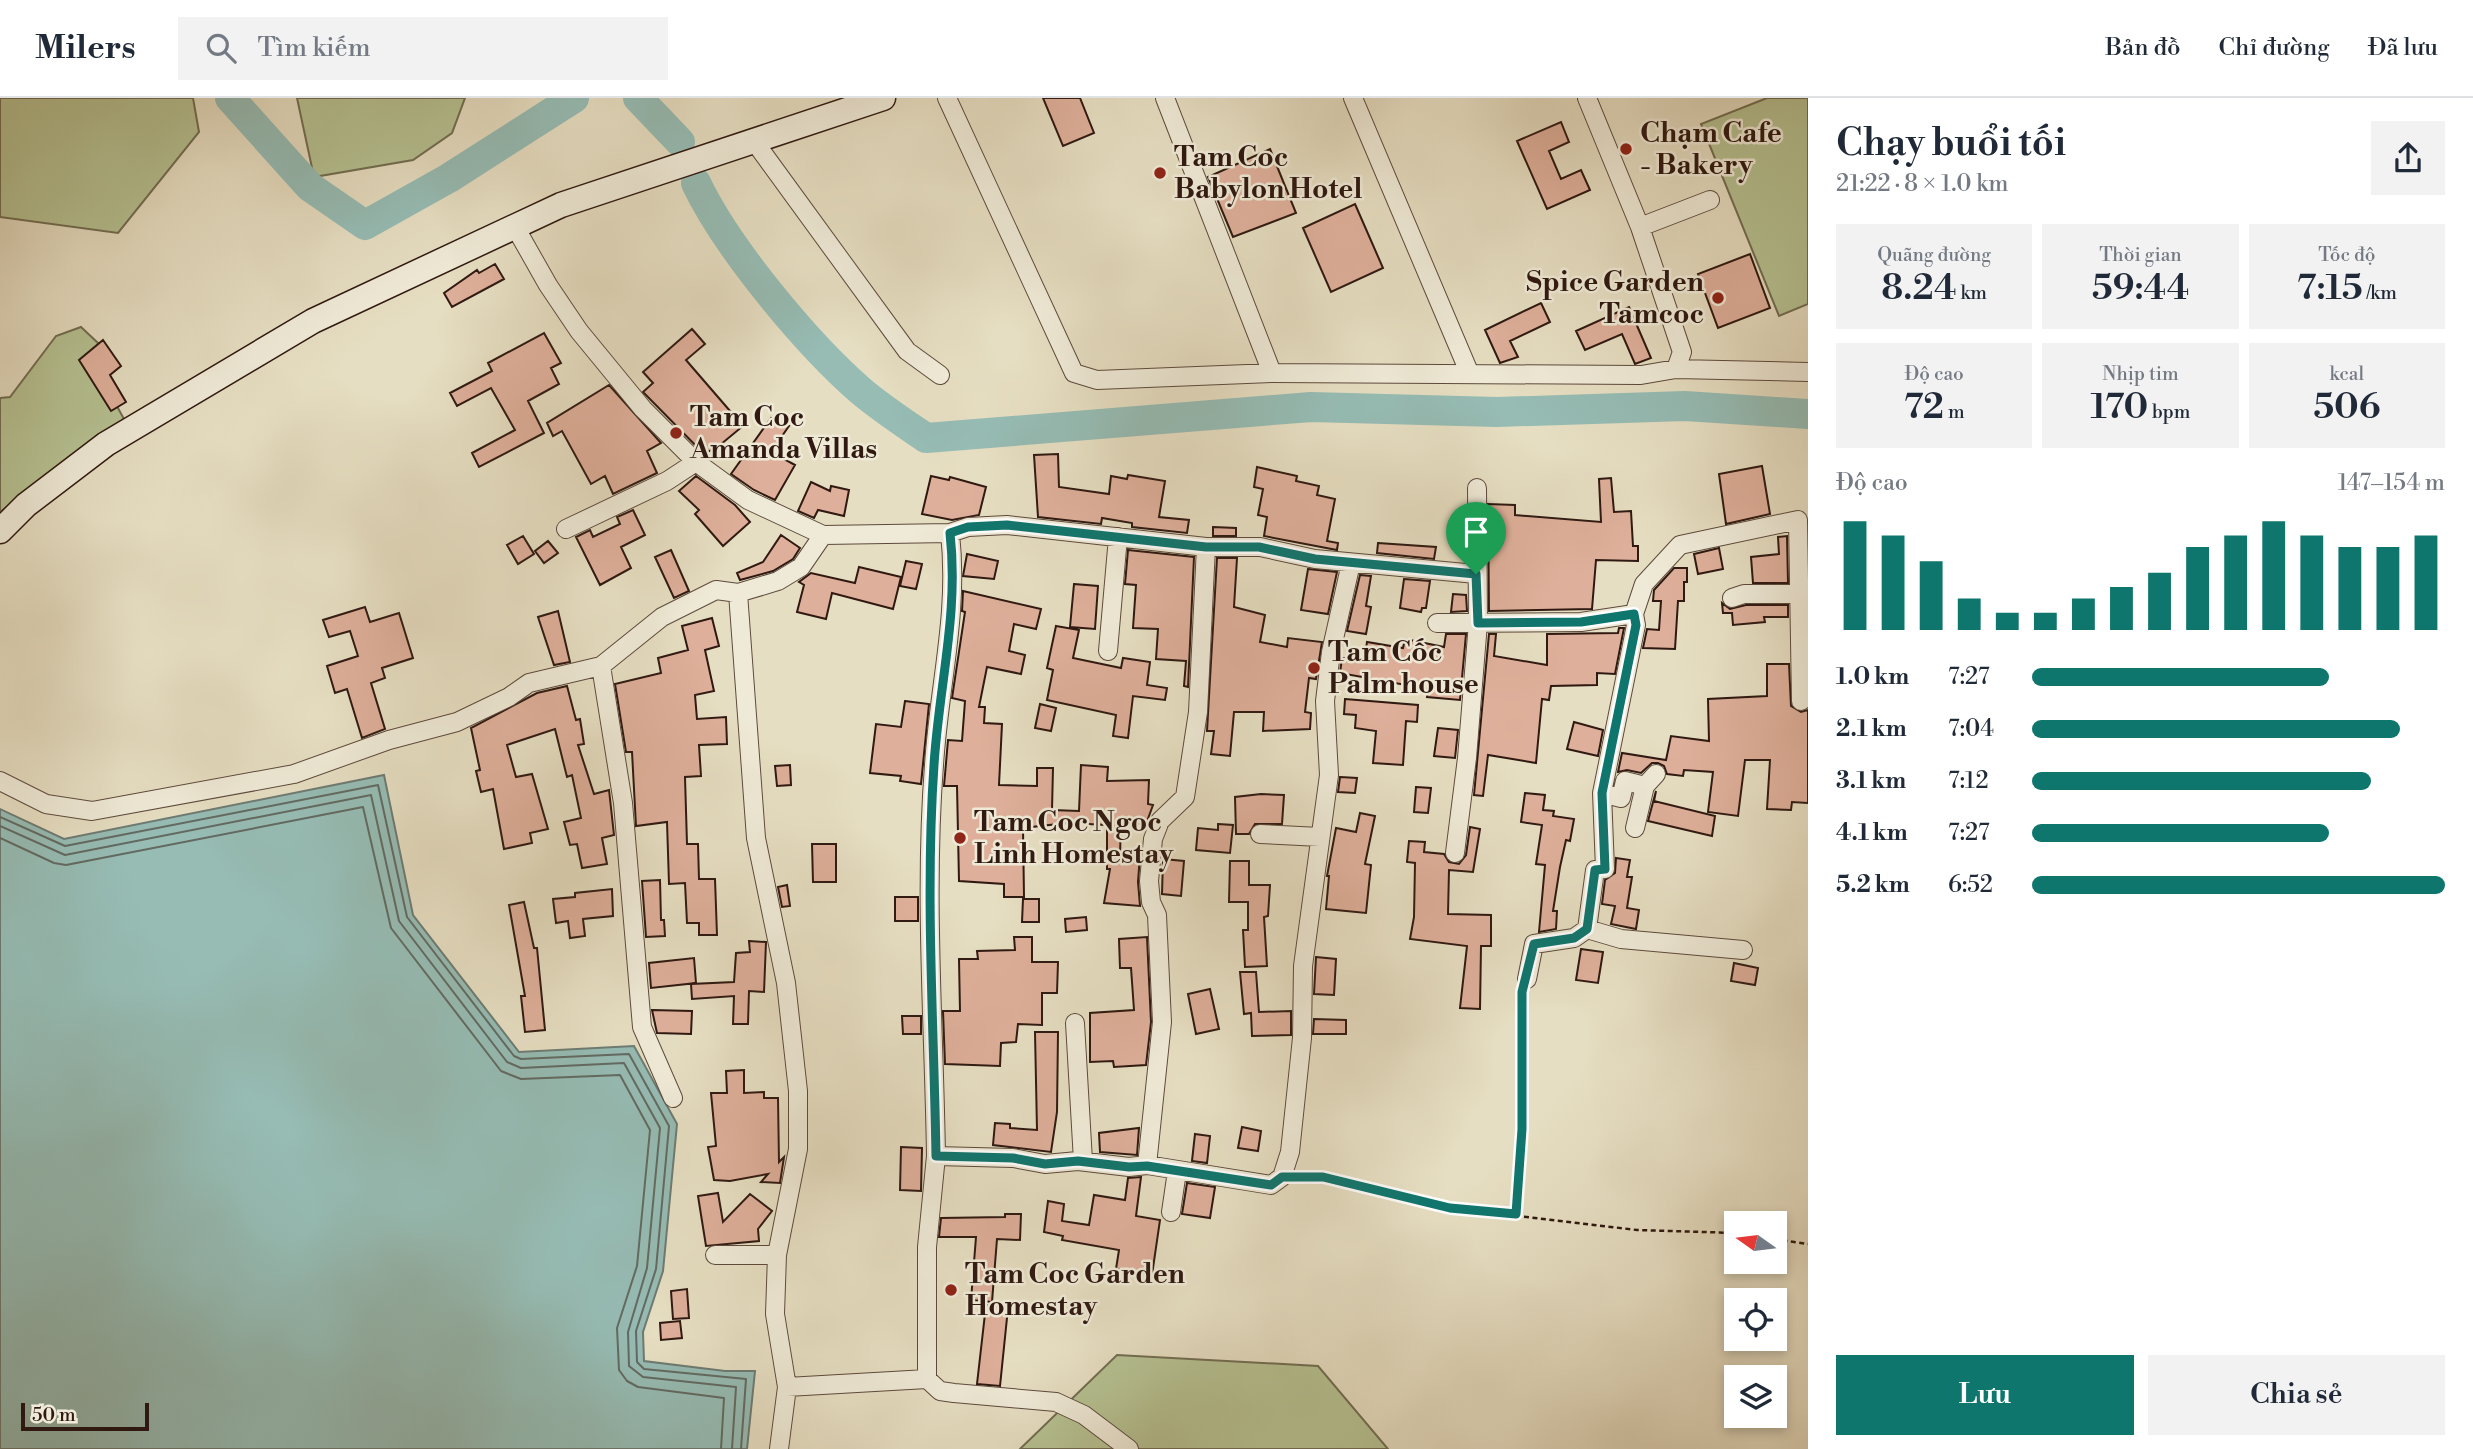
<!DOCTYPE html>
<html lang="vi">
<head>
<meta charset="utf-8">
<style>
	:root { --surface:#fff; --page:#f2f2f3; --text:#1f2937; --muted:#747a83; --line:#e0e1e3; --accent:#0f766e }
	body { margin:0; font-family:"Libre Bodoni",serif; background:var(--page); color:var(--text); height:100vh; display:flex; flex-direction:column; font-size:26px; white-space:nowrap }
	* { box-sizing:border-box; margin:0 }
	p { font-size:23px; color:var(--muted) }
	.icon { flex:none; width:38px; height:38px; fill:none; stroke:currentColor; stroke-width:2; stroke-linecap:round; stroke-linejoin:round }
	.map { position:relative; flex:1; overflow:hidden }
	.panel { display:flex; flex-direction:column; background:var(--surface); width:665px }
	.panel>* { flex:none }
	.needle { width:46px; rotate:284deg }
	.fabs { position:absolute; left:1724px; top:1113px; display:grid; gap:14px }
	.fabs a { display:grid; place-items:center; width:63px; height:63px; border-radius:0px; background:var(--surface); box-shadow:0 4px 10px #0003; font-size:35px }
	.scale { position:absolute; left:21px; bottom:18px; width:128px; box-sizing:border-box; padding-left:7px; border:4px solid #2f1911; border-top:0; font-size:19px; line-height:24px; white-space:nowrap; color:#2f1911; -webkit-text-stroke:5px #efead7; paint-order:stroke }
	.pin { position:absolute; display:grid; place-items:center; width:60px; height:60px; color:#fff; margin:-72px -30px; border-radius:50% 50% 50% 0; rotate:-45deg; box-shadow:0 0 7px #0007 }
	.pin .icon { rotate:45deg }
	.round { display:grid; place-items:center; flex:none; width:74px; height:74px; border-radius:0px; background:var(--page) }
	.head { display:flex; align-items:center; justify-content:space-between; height:119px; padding:0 28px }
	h1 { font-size:38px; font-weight:600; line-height:52px }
	.metrics { display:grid; grid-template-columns:repeat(3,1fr); gap:10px; height:119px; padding:7px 28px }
	.metrics div { display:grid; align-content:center; border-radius:0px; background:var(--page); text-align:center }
	.metrics b { font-size:35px; font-weight:600 }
	.metrics small { font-size:19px; font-weight:400 }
	.metrics p { font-size:19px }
	.chart { height:196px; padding:14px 28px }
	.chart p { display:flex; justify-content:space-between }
	.chart svg { width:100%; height:126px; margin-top:7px; stroke:var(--accent); stroke-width:6 }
	.cta { display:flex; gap:14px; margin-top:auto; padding:14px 28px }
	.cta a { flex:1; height:80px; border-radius:0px; background:var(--accent); color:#fff; font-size:28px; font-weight:600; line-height:80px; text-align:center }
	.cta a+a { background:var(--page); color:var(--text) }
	ul { padding:0 28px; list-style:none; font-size:23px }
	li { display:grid; grid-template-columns:112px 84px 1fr; align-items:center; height:52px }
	li i { height:18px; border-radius:9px; background:var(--accent) }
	header { display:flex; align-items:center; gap:42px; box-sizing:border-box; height:98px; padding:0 35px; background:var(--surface); border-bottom:2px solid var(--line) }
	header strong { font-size:33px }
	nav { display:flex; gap:38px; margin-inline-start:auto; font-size:24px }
	.search { width:490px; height:63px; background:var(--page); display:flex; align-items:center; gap:18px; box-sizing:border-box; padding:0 24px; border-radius:0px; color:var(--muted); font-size:26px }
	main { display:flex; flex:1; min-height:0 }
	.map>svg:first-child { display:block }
</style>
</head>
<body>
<header>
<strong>Milers</strong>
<div class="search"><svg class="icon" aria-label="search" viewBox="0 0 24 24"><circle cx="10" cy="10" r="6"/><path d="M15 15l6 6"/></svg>Tìm kiếm</div>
<nav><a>Bản đồ</a><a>Chỉ đường</a><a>Đã lưu</a></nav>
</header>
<main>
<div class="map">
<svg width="1808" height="1351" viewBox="0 0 1808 1351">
	<rect width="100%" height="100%" fill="#e6dec2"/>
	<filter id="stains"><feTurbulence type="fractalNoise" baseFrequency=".00286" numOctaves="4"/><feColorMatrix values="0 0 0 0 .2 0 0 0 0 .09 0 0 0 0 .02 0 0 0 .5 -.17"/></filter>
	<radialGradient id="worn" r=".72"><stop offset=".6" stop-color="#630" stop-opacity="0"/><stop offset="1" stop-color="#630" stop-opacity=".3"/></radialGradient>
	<!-- green -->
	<path fill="#b6c192" stroke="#726d52" stroke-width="2" d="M0 0H193L199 34 118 135 0 119Z
		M297 0H465L452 35 413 62 314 79Z
		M1767 0H1808V206L1779 218 1701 26Z
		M81 229 99 246 98 273 125 323 0 414V300L10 299 56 238Z
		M1117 1257 1318 1268 1388 1351H1020Z"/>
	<!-- water -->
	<path fill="#96bcb4" stroke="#6d7b73" stroke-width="2" d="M384 677 413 817 519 954 634 948 677 1026 663 1173 643 1234 644 1263 725 1273H755L747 1351H0V711L64 741Z"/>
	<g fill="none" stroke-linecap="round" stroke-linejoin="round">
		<!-- shore -->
		<path stroke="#626a62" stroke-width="2" d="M0 719 65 748 378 687 407 819 514 958 521 961 629 956 669 1028 656 1171 636 1233 637 1264 644 1271 746 1281 741 1351
			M0 728 65 757 371 697 399 823 507 964 521 970 624 965 660 1030 647 1170 628 1234 629 1268 643 1279 736 1289 732 1351
			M0 740 54 765 66 767 363 709 391 830 501 973 521 981 620 977 650 1032 637 1168 617 1230 619 1272 627 1283 638 1289 724 1300 721 1351"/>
		<!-- river -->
		<path stroke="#96bcb4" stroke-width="30" d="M230 0 310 89 365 127 449 80 574 0
			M638 0 680 44
			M696 85C727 150 806 245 861 293 881 310 904 325 926 340L1311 309 1497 314 1685 308 1808 316"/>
	</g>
	<!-- building -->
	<path fill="#deaf9a" stroke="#2f1911" stroke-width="2" d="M1043 0H1080L1094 35 1063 48Z
		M1561 24 1569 44 1549 53 1561 81 1581 72 1590 92 1547 111 1517 43Z
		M1270 51 1296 115 1233 139 1208 79Z
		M1355 106 1383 170 1331 194 1303 130Z
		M1750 156 1770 210 1718 230 1698 176Z
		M495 166 504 181 452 209 444 195 477 172 479 175Z
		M1541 205 1550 224 1510 243 1518 259 1500 265 1485 232Z
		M1629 209 1651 260 1635 266 1622 236 1585 252 1576 233Z
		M692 231 705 246 686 262 743 328 720 347 704 356 643 294 653 285 643 274Z
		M544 235 561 265 551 270 559 286 528 303 544 335 479 369 472 355 515 332 491 290 457 308 450 295 492 273 488 265Z
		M103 242 121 268 110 277 126 304 111 313 79 262Z
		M609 287 661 345 647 353 657 375 613 396 605 378 591 386 562 333 553 338 547 325Z
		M771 320 789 328 771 354 795 367 775 402 754 392 731 376Z
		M1058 356 1059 389 1109 396 1111 378 1127 381 1128 377 1165 383 1159 419 1189 422 1187 435 1132 429V425L1102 420 1101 426 1038 419 1034 357Z
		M1762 368 1770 416 1726 426 1719 376Z
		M1257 369 1297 378 1296 383 1319 388 1317 397 1335 401 1327 443 1338 445 1337 452 1264 438 1267 419 1258 417 1263 391 1254 389Z
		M696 378 735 407 750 424 723 448 695 416 699 412 679 393Z
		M931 378 949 382 950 379 986 389 979 417 952 422 922 416Z
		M1611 380 1614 414 1631 413 1633 448H1638V463L1596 462 1592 511 1489 513 1488 406 1515 407V417L1601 424 1599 381Z
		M811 384 830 393 831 388 849 392 844 418 818 412 814 420 798 413Z
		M633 412 645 437 621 449 631 470 600 487 576 439 590 432 593 439 620 426 617 419Z
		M1213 429 1236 430V438H1213Z
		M781 437 800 450 793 461 773 473 740 482 737 475 763 464Z
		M523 438 534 456 518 466 507 447Z
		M1787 438 1788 485H1753L1751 459 1779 456 1778 439Z
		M548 443 558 455 544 465 535 453Z
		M1378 445 1436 449 1434 461 1377 455Z
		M1719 450 1723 471 1698 476 1694 456Z
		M671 452 689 493 674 500 655 459Z
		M1128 452 1194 459 1188 589 1184 588 1186 563 1156 561 1158 531 1133 530 1136 487 1125 486Z
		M967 456 998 463 994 481 963 478Z
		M1217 460H1237L1234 509 1265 517 1260 544 1287 549 1288 540 1322 544 1316 581 1309 580 1305 614 1311 615 1310 631 1263 633 1264 614H1234L1230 658 1211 656 1214 633H1207Z
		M906 463 922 466 916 491 900 488Z
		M859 469 901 479 893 511 832 495 826 521 797 514 804 487 799 484 811 475 855 485Z
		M1674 470H1687V484H1684V503H1678L1675 551 1643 550 1647 531 1659 532 1661 503H1653L1654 492Z
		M1308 471 1337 474 1328 516 1301 512Z
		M1360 477 1371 478 1366 508 1371 509 1366 536 1347 533Z
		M1404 481 1430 483 1426 510H1422L1421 514 1400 510Z
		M1074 486 1098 488 1095 531 1070 529Z
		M963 493 1041 511 1036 531 1014 526 1009 553 1025 557 1021 576 987 569 979 609H985L984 625 1002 626 999 687 1037 688V670H1053L1052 712 1079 713 1081 667 1108 669 1107 683 1149 682 1148 706 1153 707 1146 726 1121 725 1120 757H1140L1138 784 1140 808 1104 805 1110 771H1107V727L1067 725 1023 730 1024 799H1004V786L959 783 957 688H944L948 642 962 643 965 603 952 600 965 514 962 513Z
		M1453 496 1466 497 1467 513 1451 514Z
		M1722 505 1730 511 1746 507H1788V519H1764L1765 524 1733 527 1732 515H1723Z
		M365 509 370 524 399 515 413 560 382 570 385 580 371 585 385 631 362 640 347 591 335 595 327 568 358 558 350 533 329 539 323 522Z
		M558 513 570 564 554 567 538 519Z
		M712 520 719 548 705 552 714 593 695 597 697 621 726 619 727 646 699 647 701 678 685 679 687 746H698L699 781H715L717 837H699V825H687L685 785 669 786 667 724 636 728 632 654H626L615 586 661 575 658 560 688 552 682 528Z
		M1056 528 1079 532 1073 560 1121 570 1123 560 1150 564 1147 587 1167 590 1165 602 1133 598 1128 640 1113 638 1116 617 1047 602 1053 572 1047 570Z
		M1619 530H1624L1615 576 1597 575V587L1551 588 1549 602 1542 601 1536 665 1488 657 1483 698 1474 697 1489 536H1496L1494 558 1547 567V536L1618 535Z
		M1446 536H1466L1460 602 1427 599 1428 591 1340 575 1342 560 1364 564 1367 544 1403 550 1405 541 1444 549Z
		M1767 566H1789L1791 608 1801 614 1808 612V705L1792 704 1791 712 1767 711 1770 662H1745L1738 718 1708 714 1713 674 1684 672 1683 678 1667 676 1664 668 1658 665H1652L1641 675 1627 672 1618 674 1622 655 1666 662 1671 638 1709 643 1708 601 1767 598Z
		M567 588 576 622 580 621 584 646 578 647 594 696 609 692 614 737 602 740 607 766 582 770 577 746 570 747 564 724 581 720 572 677 567 679 555 631 507 647 516 679 532 676 548 731 530 735 532 745 504 751 493 691 481 694 476 673 480 672 471 630 537 595Z
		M1345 601 1418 607 1417 624 1406 623 1403 667 1373 665 1376 633 1355 630 1356 617 1344 616Z
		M905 603 929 606 921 686 900 683 901 678 870 675 876 626 901 629Z
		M1040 606 1056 610 1051 633 1035 630Z
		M1574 624 1603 632 1598 658 1567 651Z
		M1438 630 1458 632 1455 660 1434 658Z
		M790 667 791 687 777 688 775 668Z
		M1340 679 1357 680 1355 695 1338 694Z
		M1416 689 1431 690 1428 715 1414 714Z
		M1656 693 1654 703 1715 718 1712 738 1648 723Z
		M1525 695 1545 697 1543 712 1554 713 1553 718 1574 721 1570 743 1566 742 1560 769 1553 813H1557L1556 831 1539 834 1545 767 1536 766 1542 727 1521 724Z
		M1261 696 1284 697 1282 726H1255L1249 736H1236L1235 699Z
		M1360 715 1375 718 1365 766 1371 767 1366 815 1326 811 1329 778H1327L1336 730 1356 734Z
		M1218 726 1233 727 1230 755 1196 752 1198 730 1218 732Z
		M1470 729 1480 731 1473 774 1449 772 1448 816 1491 817V848H1481L1480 911 1460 910 1467 848 1410 841 1414 819 1415 765 1407 764 1409 743 1425 744 1424 754 1444 756 1449 764 1459 766 1466 757Z
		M812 746H836V784H813Z
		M1616 760 1630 762 1627 779H1632L1627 810 1639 812 1636 831 1611 826 1615 808 1602 806 1605 782 1615 775Z
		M1163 761 1184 763 1181 798 1162 796Z
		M1230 763H1249V787H1270L1268 818 1264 819 1267 868 1245 869 1243 832H1248V804H1229Z
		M660 782 661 822H664L665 838 646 839 642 783Z
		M787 787 790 808 782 809 778 789Z
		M612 791 613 818 583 821 585 838 570 840 568 823 556 825 553 801 575 799V795Z
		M895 799H918V823H895Z
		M1023 801H1039V824H1022Z
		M524 804 534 850H537L545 932 525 934 521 898H525L509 807Z
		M1086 819 1087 832 1066 834 1065 821Z
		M1014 839H1032V864H1058L1057 895H1042V927L1018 926 1016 944 1001 945 1000 968 945 966 943 913H960L959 861H978L977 853 1015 852Z
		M1147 839 1151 924 1146 967 1114 969 1113 963 1090 964V915L1134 912 1131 870H1120L1119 841Z
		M749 843 766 844 764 894 749 893 748 926H733L734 898 692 901 691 886 734 884 736 855 750 854Z
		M1581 851 1603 854 1598 885 1576 882Z
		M1316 859 1336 861 1334 897 1314 896Z
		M694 860 696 885 651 890 649 865Z
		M1734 865 1758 870 1755 887 1731 883Z
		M1240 874H1256L1259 914 1291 913V937L1252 938 1251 915 1244 916Z
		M1210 891 1219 931 1196 936 1188 896Z
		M652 912 692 913 691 936 657 935Z
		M902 918H921V936H903Z
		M1314 921 1346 922V936H1313Z
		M1035 934H1058L1057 1014 1051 1054 993 1047 995 1025 1010 1026V1030L1037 1032Z
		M744 972V995L764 994V1000H778L779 1064 784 1059 780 1085 761 1084 768 1076 730 1083 714 1082 708 1049 716 1048 711 995H727L726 973Z
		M1242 1029 1261 1033 1258 1053 1238 1050Z
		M1139 1030 1137 1057 1100 1054 1099 1035Z
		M1195 1036 1210 1038 1207 1065 1192 1063Z
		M901 1049 922 1050 921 1093 900 1092Z
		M1141 1079 1136 1118 1160 1122 1152 1177 1116 1171 1119 1152 1062 1142 1063 1138 1044 1134 1048 1103 1064 1106 1062 1123 1089 1127 1094 1097 1125 1102 1128 1080Z
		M1187 1085 1215 1089 1210 1120 1182 1116Z
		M718 1095 723 1124 750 1096 772 1113 758 1131 759 1143 706 1148 698 1098Z
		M1005 1116H1021L1020 1142 997 1141 992 1204 971 1202 976 1139H939L941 1120 1005 1119Z
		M687 1191 689 1220 673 1221 671 1193Z
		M986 1207 1008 1210 1000 1288 977 1286Z
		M680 1223 682 1240 661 1242 660 1225Z"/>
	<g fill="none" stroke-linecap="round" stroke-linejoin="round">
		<!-- street casing -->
		<g stroke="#5d4a3d" stroke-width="20">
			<path id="street" d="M947 0 1074 275 1097 282 1272 275 1641 277 1676 271 1682 254 1640 129 1587 0
				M1165 0 1272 275
				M1353 0 1469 274
				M754 43 907 253 940 277
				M514 127 548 187 579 233 643 311 696 364 748 402 823 437 950 435 968 429 1007 427 1206 449H1260L1315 461 1476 476
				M1640 129 1710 102
				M1676 271 1808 274
				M566 431 667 383 696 364
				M950 435C959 516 939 587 934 667 924 797 934 928 936 1058L1013 1060 1045 1066 1078 1063 1129 1069 1147 1067 1271 1087 1282 1079 1290 1054 1302 940 1303 868 1329 677 1325 603 1331 554 1351 465
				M1732 500 1744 496H1798
				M1437 525 1581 524 1634 516 1644 486 1680 447 1798 422 1801 603
				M1108 553 1118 439
				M601 568 623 705 642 929 673 1000
				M0 683 46 706 92 713 294 676 389 642 457 624 509 599 529 585 601 568 662 519 716 492 738 495 778 483 801 469 823 437
				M1602 695 1621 700 1625 683 1645 688
				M1635 730 1645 688 1656 676
				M1260 736 1320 739
				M1455 755 1467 660 1478 525 1477 390
				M1587 831 1621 841 1743 852
				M1527 881 1534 846 1574 840 1587 831 1595 772 1605 771 1602 695 1636 527 1634 516
				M1075 925 1083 1063
				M1147 1067 1162 924 1157 817 1151 804 1149 783 1153 741 1160 723 1185 699 1198 614 1206 449
				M1171 1114 1177 1073
				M715 1157H777L798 1051V993L786 885 756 740 738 495
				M777 1157 775 1216 787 1289
				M927 1281V1149L936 1058
				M779 1351 787 1289 927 1281 940 1293 954 1295 1056 1304 1084 1317 1129 1351"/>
		</g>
		<!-- secondary casing -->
		<g stroke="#2f1911" stroke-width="27">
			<path id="secondary" d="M0 433 26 407 106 346 313 223 561 107 883 0"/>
		</g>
		<!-- path -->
		<path stroke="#2f1911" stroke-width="2.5" stroke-dasharray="5 3.5" stroke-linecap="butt" d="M1299 1079 1323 1078 1450 1110 1637 1132 1736 1135
			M1516 1116 1523 1032 1522 896
			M1774 1141 1808 1146"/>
		<!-- street -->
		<use href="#street" stroke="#efead7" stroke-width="18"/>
		<!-- secondary -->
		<use href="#secondary" stroke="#efead7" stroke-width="24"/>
	</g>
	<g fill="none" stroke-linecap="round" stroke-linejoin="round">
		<!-- route casing -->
		<g stroke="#fff" stroke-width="14">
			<path id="route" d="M1007 427 1206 449H1259L1315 461 1476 476 1478 525 1581 524 1634 516 1636 527 1602 695 1605 771 1595 772 1587 831 1574 840 1534 846 1522 894V1031L1516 1116 1450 1110 1323 1079H1282L1271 1087 1147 1068 1129 1069 1078 1063 1045 1066 1013 1060 936 1058C934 928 925 797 934 667 939 587 959 516 950 435L968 429Z"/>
		</g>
		<!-- route -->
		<use href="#route" stroke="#0f766e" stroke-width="9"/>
	</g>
	<!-- markers -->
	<g fill="#8f2418" stroke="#efead7" stroke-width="2.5">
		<circle cx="1626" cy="51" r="7"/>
		<circle cx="1160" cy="75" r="7"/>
		<circle cx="1718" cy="200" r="7"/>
		<circle cx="676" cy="335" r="7"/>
		<circle cx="1314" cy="570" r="7"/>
		<circle cx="960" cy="740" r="7"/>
		<circle cx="951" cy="1192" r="7"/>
	</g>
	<g text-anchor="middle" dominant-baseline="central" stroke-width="5" stroke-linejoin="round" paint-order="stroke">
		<!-- poi labels -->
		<g font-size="28" font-weight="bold" fill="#2f1911" stroke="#efead7" text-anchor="start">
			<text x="1640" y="35">Chạm Cafe<tspan x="1640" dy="32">- Bakery</tspan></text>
			<text x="1174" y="59">Tam Coc<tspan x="1174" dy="32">Babylon Hotel</tspan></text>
			<text x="1704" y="184" text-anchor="end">Spice Garden<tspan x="1704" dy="32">Tamcoc</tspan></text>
			<text x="690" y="319">Tam Coc<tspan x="690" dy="32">Amanda Villas</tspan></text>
			<text x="1328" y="554">Tam Cốc<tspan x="1328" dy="32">Palm house</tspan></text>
			<text x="974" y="724">Tam Coc Ngoc<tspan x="974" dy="32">Linh Homestay</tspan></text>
			<text x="965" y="1176">Tam Coc Garden<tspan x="965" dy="32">Homestay</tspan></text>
		</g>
	</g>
	<rect width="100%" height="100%" filter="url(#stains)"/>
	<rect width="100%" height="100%" fill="url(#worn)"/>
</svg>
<div class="fabs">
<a><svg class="needle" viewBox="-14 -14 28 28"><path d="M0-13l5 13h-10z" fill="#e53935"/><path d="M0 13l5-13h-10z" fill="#747a83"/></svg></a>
<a><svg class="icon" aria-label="locate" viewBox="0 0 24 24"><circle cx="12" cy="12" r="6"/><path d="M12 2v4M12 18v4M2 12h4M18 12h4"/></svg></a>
<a><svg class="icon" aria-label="layers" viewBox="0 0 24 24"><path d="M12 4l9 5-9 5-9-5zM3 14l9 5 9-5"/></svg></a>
</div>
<div class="scale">50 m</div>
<div class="pin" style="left:1476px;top:476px;background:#1e9e55"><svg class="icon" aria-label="arrive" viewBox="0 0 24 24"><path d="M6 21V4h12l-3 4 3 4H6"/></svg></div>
</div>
<section class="panel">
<div class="head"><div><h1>Chạy buổi tối</h1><p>21:22 · 8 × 1.0 km</p></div><a class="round"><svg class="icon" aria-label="share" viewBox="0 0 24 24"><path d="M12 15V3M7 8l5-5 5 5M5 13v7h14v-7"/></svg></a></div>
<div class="metrics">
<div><p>Quãng đường</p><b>8.24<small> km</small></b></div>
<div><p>Thời gian</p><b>59:44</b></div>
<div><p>Tốc độ</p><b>7:15<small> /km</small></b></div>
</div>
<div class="metrics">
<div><p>Độ cao</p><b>72<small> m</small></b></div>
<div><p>Nhịp tim</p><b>170<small> bpm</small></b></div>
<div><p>kcal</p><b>506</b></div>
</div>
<div class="chart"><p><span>Độ cao</span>147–154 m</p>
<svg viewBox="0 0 160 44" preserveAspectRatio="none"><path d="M5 44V6M15 44V11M25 44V20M35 44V33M45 44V38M55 44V38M65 44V33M75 44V29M85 44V24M95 44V15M105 44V11M115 44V6M125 44V11M135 44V15M145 44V15M155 44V11"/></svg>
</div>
<ul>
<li><b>1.0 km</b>7:27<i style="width:72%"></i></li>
<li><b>2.1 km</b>7:04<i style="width:89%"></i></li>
<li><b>3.1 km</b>7:12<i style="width:82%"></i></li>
<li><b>4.1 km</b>7:27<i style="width:72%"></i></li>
<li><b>5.2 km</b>6:52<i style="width:100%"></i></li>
</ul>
<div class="cta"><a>Lưu</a><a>Chia sẻ</a></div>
</section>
</main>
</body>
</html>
